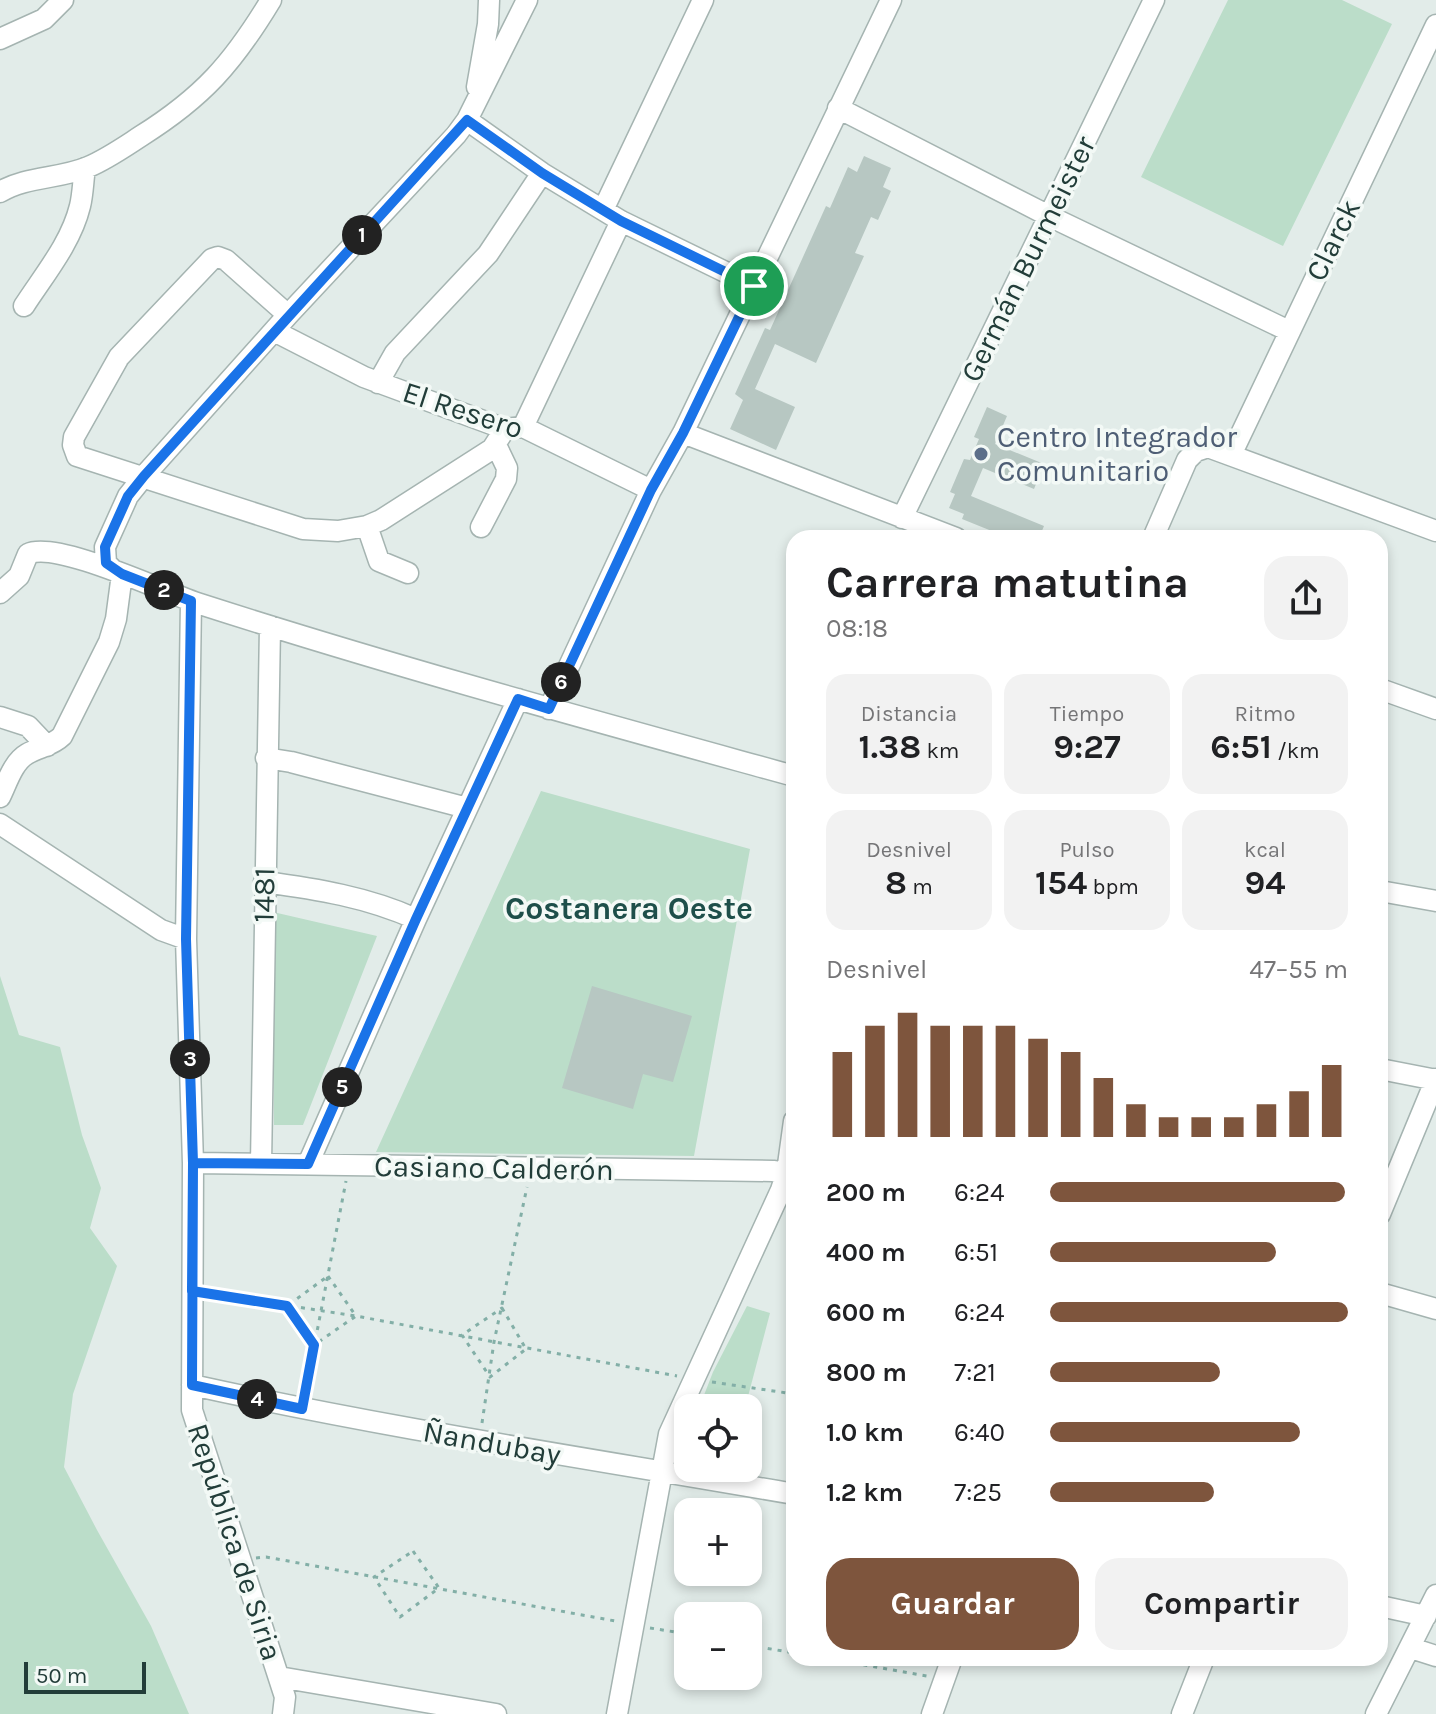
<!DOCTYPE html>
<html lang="es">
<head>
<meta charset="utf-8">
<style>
	:root { --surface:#fff; --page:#f2f2f2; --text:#202124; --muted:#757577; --accent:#7e553d }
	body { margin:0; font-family:Karla,sans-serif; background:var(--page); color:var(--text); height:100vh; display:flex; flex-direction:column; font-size:30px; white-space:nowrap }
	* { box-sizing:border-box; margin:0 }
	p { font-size:26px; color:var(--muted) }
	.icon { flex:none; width:44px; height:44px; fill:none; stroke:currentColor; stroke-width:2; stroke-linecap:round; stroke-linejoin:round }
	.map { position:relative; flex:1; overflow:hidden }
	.drawer { position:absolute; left:786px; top:530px; width:602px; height:1136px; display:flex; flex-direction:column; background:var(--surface); border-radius:24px; box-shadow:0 4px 12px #0003 }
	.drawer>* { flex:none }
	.buttons { position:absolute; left:674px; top:1394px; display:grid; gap:16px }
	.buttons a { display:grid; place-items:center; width:88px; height:88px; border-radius:16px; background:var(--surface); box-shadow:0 4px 12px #0003; font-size:40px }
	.scale { position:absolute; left:24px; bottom:20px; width:122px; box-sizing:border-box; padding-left:8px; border:4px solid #223d39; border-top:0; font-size:22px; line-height:28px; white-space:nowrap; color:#223d39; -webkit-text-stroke:6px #f3f9f6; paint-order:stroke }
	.pin { position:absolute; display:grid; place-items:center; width:68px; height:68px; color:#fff; margin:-34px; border:4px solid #fff; border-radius:50%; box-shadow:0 2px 8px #0007 }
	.km { position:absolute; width:40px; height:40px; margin:-20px; border-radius:50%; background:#222; color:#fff; font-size:22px; line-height:40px; text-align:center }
	.round { display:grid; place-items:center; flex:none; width:84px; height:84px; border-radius:24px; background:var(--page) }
	.head { display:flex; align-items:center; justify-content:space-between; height:136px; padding:0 40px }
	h1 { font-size:44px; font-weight:700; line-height:60px }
	.stats { display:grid; grid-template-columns:repeat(3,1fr); gap:12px; height:136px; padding:8px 40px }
	.stats div { display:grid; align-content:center; border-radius:20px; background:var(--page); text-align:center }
	.stats b { font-size:34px; font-weight:700 }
	.stats small { font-size:22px; font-weight:400 }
	.stats p { font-size:22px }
	.chart { height:224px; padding:16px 40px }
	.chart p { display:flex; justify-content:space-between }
	.chart svg { width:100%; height:144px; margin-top:8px; stroke:var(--accent); stroke-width:6 }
	.button { display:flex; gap:16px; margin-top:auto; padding:16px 40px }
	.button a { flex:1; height:92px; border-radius:24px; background:var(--accent); color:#fff; font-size:32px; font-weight:700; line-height:92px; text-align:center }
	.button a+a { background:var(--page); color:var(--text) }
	ul { padding:0 40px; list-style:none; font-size:26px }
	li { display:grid; grid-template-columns:128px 96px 1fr; align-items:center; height:60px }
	li i { height:20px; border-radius:10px; background:var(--accent) }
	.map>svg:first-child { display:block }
</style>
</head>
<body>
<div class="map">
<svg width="1436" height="1714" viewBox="0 0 1436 1714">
	<rect width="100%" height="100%" fill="#e2ece9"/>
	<!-- green -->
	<path fill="#bbddc9" d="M1228 0H1342L1392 24 1283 246 1141 177Z
		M541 791 750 849 694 1156 376 1152Z
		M273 912 377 936 303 1125H274Z
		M0 976 19 1035 60 1047 82 1135 101 1188 90 1228 117 1266 73 1394 64 1467 97 1530 151 1626 189 1714H0Z
		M747 1306 770 1313 745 1408H699L713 1372Z"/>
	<!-- building -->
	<path fill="#b7c7c2" d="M864 156 891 168 883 187 891 191 878 220 871 217 855 253 864 256 816 363 775 344 755 389 795 407 776 450 730 429 743 400 735 394 765 328 770 330 826 206 830 208 848 167 857 172Z
		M987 407 1007 416 995 444 1044 464 1034 489 983 468 971 496 1044 526 1039 538H1009L962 519 964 514 949 508 955 494 950 492 964 459 970 460 979 439 974 437Z
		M592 986 692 1016 673 1082 643 1074 633 1109 562 1088Z"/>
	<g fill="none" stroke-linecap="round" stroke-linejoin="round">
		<!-- minor casing -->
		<g stroke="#a5b4b1" stroke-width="23">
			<path id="minor" d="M0 39 44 19 63 0
				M477 87 488 24 489 0
				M838 108 1049 216 1289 331
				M467 120 542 173 621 221 754 286
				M0 192C26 176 60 179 88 167 107 159 124 147 141 136 203 97 233 63 271 0
				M603 210 703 0
				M24 306C44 275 71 243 80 206 83 194 83 181 85 168
				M288 315 226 260 218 257 212 259 119 357 74 437 73 445 77 456 303 529 338 531 367 526 381 520 492 449 505 429
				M274 331 364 377 505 429 523 427 651 490
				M378 383 395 353 488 254 542 173
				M523 427 621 221
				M683 433 956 538
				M1231 455 1436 25
				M902 518 1154 0
				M367 526 379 561 408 573
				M481 527 506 479 507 468 496 445
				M1153 538 1187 460 1196 451 1208 447 1436 531
				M112 569 106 563 105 547 128 496 144 476 288 315 456 135 467 120 527 0
				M0 593 19 576 28 554C56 540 166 593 200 604 396 667 595 721 794 776
				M191 601 186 939 193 1163 192 1410 285 1697 283 1714
				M1380 689 1436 709
				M549 709 651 490 683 433 891 0
				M0 717 28 726 47 746
				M266 758 291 762 467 808
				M0 797C7 783 13 762 27 754 39 747 52 746 62 736L109 642 116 619 122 574
				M0 824 161 930 186 939
				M264 882C317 889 367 897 416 919
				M1380 891 1436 901
				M1380 1069 1436 1080
				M193 1163 773 1171 794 1174
				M261 1164 270 626
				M308 1164 416 919 518 699
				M1380 1214 1436 1079
				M1380 1293 1436 1309
				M192 1385C391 1429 593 1459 794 1494
				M1380 1606 1426 1616
				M1411 1648 1436 1656
				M279 1677 496 1714
				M617 1714 669 1434 781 1190 787 1172 794 1121
				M932 1714 952 1658
				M1182 1714 1204 1658
				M1376 1714 1436 1595"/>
		</g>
		<!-- path -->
		<path stroke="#83afa7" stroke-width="3" stroke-dasharray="4 6" stroke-linecap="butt" d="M328 1276 356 1316 314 1345 287 1306Z
			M212 1294 356 1316 677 1376
			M502 1308 526 1349 490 1377 462 1335Z
			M712 1382 794 1394
			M306 1389 346 1181
			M482 1423 494 1342 527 1187
			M413 1551 439 1588 400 1617 374 1577Z
			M256 1558 266 1557 615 1621
			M650 1628 688 1634
			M748 1645 794 1653
			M824 1658 927 1676"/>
		<!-- minor -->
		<use href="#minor" stroke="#fff" stroke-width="20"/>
	</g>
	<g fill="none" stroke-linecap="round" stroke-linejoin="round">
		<!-- route casing -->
		<g stroke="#fff" stroke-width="16">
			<path id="route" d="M754 286 621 221 542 173 467 120 144 476 128 496 105 547 106 563 122 574 191 601 186 939 193 1163 192 1291 287 1306 314 1345 302 1409 192 1385C192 1311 193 1237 193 1163L308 1164 416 919 518 699 549 709 651 490 683 433 754 286"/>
		</g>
		<!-- route -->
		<use href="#route" stroke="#1a73e8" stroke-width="10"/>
	</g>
	<!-- markers -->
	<circle fill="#5c6f8a" stroke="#f3f9f6" stroke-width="3" cx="981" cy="454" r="8"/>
	<g text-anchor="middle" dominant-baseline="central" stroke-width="7" stroke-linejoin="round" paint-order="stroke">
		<!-- street labels -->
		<g font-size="30" fill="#223d39" stroke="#f3f9f6">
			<text transform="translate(1333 240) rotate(-64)">Clarck</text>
			<text transform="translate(1028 259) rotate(-64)">Germán Burmeister</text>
			<text transform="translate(463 410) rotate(18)">El Resero</text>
			<text transform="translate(264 895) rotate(-89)">1481</text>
			<text transform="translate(494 1168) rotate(1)">Casiano Calderón</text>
			<text transform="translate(492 1443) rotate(10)">Ñandubay</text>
			<text transform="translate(235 1542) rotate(72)">República de Siria</text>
		</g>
		<!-- service labels -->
		<g font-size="30" fill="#4e5e75" stroke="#f3f9f6" text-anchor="start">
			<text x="997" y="437">Centro Integrador<tspan x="997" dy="34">Comunitario</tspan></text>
		</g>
		<!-- neighbourhood labels -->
		<g font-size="32" font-weight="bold" fill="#1e4f4a" stroke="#f3f9f6">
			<text x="629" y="908">Costanera Oeste</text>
		</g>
	</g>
</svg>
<div class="buttons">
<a><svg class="icon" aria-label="locate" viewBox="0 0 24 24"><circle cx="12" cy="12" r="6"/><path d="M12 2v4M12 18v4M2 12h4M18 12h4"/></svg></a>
<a>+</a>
<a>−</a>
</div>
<div class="scale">50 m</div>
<div class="pin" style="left:754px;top:286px;background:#1e9e55"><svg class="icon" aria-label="arrive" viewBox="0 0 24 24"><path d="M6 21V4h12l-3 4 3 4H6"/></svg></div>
<b class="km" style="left:362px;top:235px">1</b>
<b class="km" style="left:164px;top:590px">2</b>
<b class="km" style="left:190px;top:1059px">3</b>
<b class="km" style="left:257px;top:1399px">4</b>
<b class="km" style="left:342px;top:1087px">5</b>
<b class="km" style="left:561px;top:682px">6</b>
<section class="drawer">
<div class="head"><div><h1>Carrera matutina</h1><p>08:18</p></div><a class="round"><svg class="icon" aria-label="share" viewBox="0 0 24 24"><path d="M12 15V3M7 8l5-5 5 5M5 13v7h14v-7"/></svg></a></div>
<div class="stats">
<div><p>Distancia</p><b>1.38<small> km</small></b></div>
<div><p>Tiempo</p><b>9:27</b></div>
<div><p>Ritmo</p><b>6:51<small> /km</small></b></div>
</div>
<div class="stats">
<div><p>Desnivel</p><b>8<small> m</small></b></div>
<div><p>Pulso</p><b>154<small> bpm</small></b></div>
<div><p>kcal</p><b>94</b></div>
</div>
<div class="chart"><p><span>Desnivel</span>47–55 m</p>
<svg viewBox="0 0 160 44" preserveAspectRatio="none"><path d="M5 44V18M15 44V10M25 44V6M35 44V10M45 44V10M55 44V10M65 44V14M75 44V18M85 44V26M95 44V34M105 44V38M115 44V38M125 44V38M135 44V34M145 44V30M155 44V22"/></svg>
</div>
<ul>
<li><b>200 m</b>6:24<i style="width:99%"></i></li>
<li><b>400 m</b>6:51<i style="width:76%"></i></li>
<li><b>600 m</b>6:24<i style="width:100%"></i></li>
<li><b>800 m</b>7:21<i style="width:57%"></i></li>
<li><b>1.0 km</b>6:40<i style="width:84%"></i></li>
<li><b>1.2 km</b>7:25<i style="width:55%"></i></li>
</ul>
<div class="button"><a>Guardar</a><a>Compartir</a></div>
</section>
</div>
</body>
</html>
